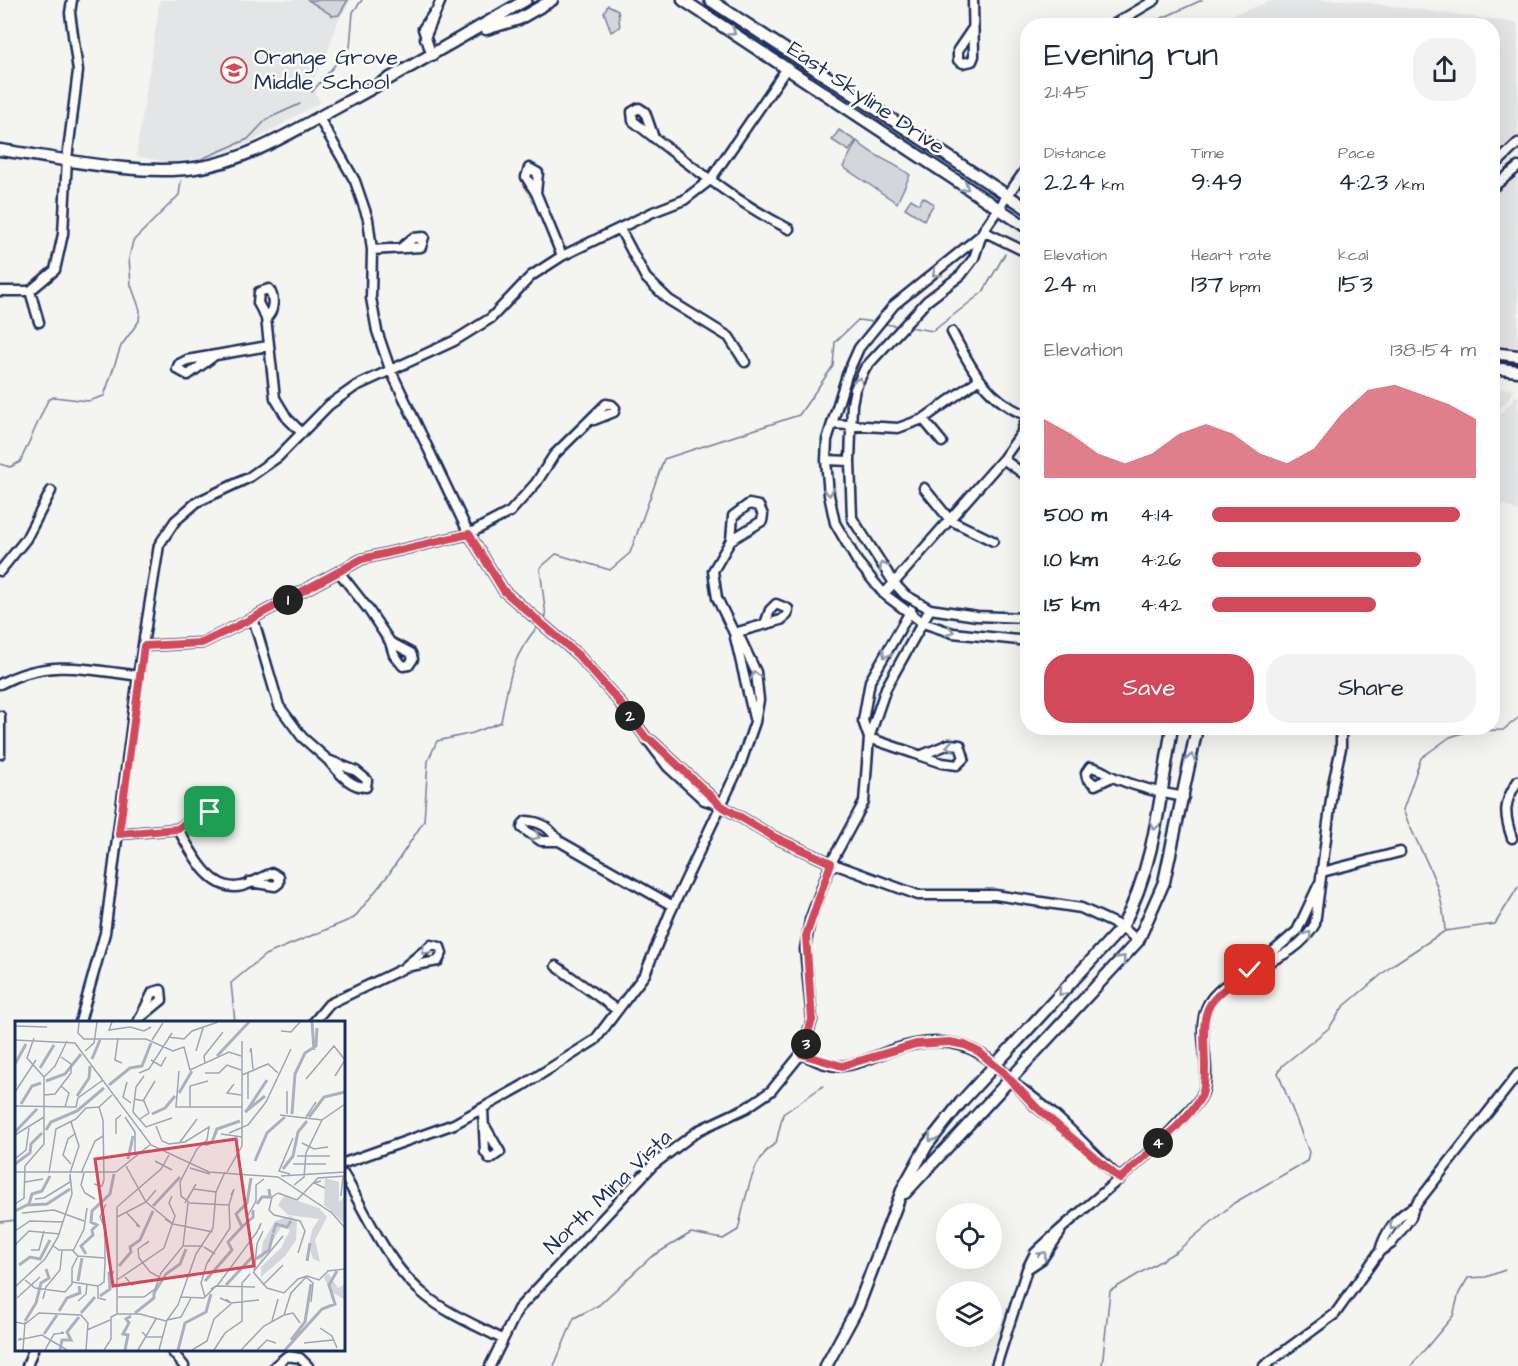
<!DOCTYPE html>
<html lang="en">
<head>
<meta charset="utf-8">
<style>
	:root { --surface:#fff; --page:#f2f2f3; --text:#1f2937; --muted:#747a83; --accent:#d1495b }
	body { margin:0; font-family:"Architects Daughter",sans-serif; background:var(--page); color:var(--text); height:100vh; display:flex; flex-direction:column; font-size:22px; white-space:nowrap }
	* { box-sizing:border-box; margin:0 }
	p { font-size:20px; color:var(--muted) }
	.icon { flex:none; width:33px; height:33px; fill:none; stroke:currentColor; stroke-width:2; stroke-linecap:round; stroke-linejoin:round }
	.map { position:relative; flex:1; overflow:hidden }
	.side { position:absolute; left:1020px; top:18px; width:480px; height:717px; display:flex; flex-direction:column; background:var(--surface); border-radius:24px; box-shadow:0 6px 24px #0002 }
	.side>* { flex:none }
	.fabs { position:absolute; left:936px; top:1203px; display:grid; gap:12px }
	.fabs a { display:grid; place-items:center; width:66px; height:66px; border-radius:50%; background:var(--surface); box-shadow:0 6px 24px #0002; font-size:30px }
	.pin { position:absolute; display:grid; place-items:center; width:51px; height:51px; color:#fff; margin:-26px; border-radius:12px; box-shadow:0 3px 9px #0006 }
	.km { position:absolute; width:30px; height:30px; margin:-15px; border-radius:50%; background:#222; color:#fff; font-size:16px; line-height:30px; text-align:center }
	.round { display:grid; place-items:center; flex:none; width:63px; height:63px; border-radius:24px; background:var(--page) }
	.head { display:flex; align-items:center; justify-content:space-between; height:102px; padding:0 24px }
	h1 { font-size:33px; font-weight:600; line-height:45px }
	.stats { display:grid; grid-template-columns:repeat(3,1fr); gap:9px; height:102px; padding:6px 24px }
	.stats div { display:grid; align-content:center }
	.stats b { font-size:26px; font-weight:600 }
	.stats small { font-size:16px; font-weight:400 }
	.stats p { font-size:16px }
	.chart { height:168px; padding:12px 24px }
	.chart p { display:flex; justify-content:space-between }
	.chart svg { width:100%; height:108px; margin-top:6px; fill:var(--accent); opacity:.7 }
	.button { display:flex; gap:12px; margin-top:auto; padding:12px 24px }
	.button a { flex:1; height:69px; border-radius:24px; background:var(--accent); color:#fff; font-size:24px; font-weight:600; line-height:69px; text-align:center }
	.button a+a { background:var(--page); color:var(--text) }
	ul { padding:0 24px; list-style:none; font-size:20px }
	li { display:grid; grid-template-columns:96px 72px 1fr; align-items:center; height:45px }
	li i { height:15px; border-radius:8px; background:var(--accent) }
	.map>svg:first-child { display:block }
</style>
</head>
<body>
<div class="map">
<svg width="1518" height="1366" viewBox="0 0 1518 1366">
	<rect width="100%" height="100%" fill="#f4f4f1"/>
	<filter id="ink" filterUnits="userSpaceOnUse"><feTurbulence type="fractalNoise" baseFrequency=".0167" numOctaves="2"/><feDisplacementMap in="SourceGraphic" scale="12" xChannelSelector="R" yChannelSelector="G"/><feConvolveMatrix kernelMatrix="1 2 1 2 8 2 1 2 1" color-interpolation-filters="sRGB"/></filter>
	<g filter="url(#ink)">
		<!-- built -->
		<path fill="#e4e5e6" d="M160 0H351L338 21 326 56 311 83 320 102 253 141 212 157 167 162 136 156Z
			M1275 0H1347L1518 23V135L1493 160 1492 26 1212 25 1223 18Z
			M1518 170V348L1493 344 1492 192Z
			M1493 387 1515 390 1493 418 1492 387Z
			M1518 395V511L1493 500 1492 422Z"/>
		<!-- green -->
		<path fill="#d4d6db" stroke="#78829c" stroke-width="1.5" d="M308 0H348L339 15 333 16Z
			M608 5 618 10 620 27 611 32 604 12Z
			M839 130 856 141 849 151 832 140Z
			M857 141C871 156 894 162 910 175L897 203 843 167Z
			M923 197 934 204 924 220 905 208 911 199 919 204Z"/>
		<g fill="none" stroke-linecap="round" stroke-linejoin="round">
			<!-- stream -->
			<path stroke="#717c98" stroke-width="1.5" d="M1145 26 1202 0
				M312 92 350 47 353 12 362 0
				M199 160 248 139 267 119 300 104
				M885 324 898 326
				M909 327 933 331 983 292 1005 254
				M0 464 10 467 20 462 48 400 54 397 88 401 104 396 121 346 139 321 140 310 131 285 129 258 133 241 179 195 181 181
				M544 620 546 617 540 568 556 554 610 570 630 553 664 459 799 415 833 366 835 342 858 320 874 322
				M1445 931 1495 924 1518 887
				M235 1022 231 983 265 955 354 918 389 874 424 821 428 761 437 741 473 733 501 722C509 681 510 659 538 626
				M0 1222 16 1220
				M554 1366 574 1318 599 1305 651 1257 691 1233 723 1239 738 1230C745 1203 750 1159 776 1143L783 1114 823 1086
				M1102 1366 1110 1291 1177 1251 1234 1203 1307 1161 1309 1152 1278 1073 1283 1065 1329 1028 1343 1007 1394 964 1445 931C1443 880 1420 854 1403 810L1421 758 1450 737 1469 731 1503 730 1518 718
				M1411 1366 1453 1316 1459 1293 1468 1278 1486 1277 1505 1270"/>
			<!-- minor casing -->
			<g stroke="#1b2f5e" stroke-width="13">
				<path id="minor" d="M973 0 974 56 972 61 963 63 958 60V50L973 28
					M1111 26 1155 0
					M425 38 441 0
					M432 56 423 29 434 13
					M319 118 355 181 368 219 372 250 371 298 377 331 390 369 469 534 504 591 578 655 617 699 668 767 704 800 720 805 652 741 646 738
					M654 138 645 112 639 108 632 112 633 121 661 143C702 174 743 206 789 229
					M1028 166 983 231 974 258 961 275 927 301 865 368 855 389 852 404 850 461 852 518 894 583 905 595 930 609 977 616 1028 618
					M1492 168 1518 143
					M1492 188 1518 167
					M536 193 526 177 529 168 538 173 536 193 562 256
					M620 229 646 278 669 300 729 337 745 362
					M983 231 1028 253
					M981 235 894 305 859 348 847 375 827 440 826 460 829 495 835 523 857 561 884 594 923 623 953 633 1028 641
					M372 250 421 247 424 237 413 238 401 248
					M0 291H30L55 270 63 234 67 159 78 71 70 13 72 0
					M30 291 39 322
					M266 318C274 311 275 298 269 289L259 292 258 303 266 318 275 398 287 418 302 433
					M952 332C971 368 987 401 1028 416
					M214 356 188 375 177 369 179 364 187 360 268 346
					M923 419 942 442
					M832 424 898 428 923 419 978 380
					M1003 459 1028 477
					M826 460 850 461
					M924 488 950 520 993 541
					M731 540 762 521 763 515 759 506 749 504 733 516 731 540 713 571 717 598 734 633 754 718
					M0 571 26 539 51 491
					M339 572 368 609 390 642 411 653 413 659 409 665 403 666 394 655 390 642
					M884 594 1003 459 1021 434 1027 416
					M253 618 279 706 302 737 328 760 356 771 367 780 366 787C349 787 339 772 328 760
					M734 633 781 620 787 615 788 609 776 604 770 610 765 624
					M144 646 202 643 253 618 362 559 469 534 487 524 510 512 536 483 554 455 606 404 612 405 615 408 614 412 594 420
					M0 684C47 658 88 669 138 676
					M0 716V754
					M869 738 942 763 957 765 964 758 960 745 949 744 922 755
					M869 738 863 721 870 681 911 610
					M1112 777 1095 785 1087 778 1086 773 1090 767C1100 768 1106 774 1115 778 1137 787 1160 793 1184 797
					M720 805 774 837 831 863 918 895H995L1081 908 1122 927 1138 941
					M178 829C191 818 204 817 215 809L214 802 205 800 192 818
					M119 834 178 829C191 850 210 894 242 886 252 884 262 876 273 873L279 877V883L275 886 250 882
					M1512 838C1504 815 1503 802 1518 781
					M559 841H541L522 828 523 824 526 821C542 821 550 829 559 841L673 906
					M1322 872 1400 852
					M1263 963 1268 956 1297 931 1319 884
					M556 966 617 1010
					M80 1022 105 933 138 676 159 545 175 521 197 502 248 478 278 457 329 405 356 386 454 341 491 318 531 276 562 256 653 212 684 200 710 180 787 68
					M138 1022 153 992 161 990 162 1000 140 1018
					M314 1022 329 1004 402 969 431 945 440 947 442 953 438 961 405 967
					M801 1054C813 1059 827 1067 841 1066 857 1065 874 1057 889 1051 945 1032 979 1042 1017 1086
					M483 1109 485 1152 490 1159 500 1152 486 1128
					M1073 1136 1035 1106 1017 1086C1056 1111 1086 1147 1120 1179
					M344 1163 454 1124 522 1086 595 1040 645 974 670 913 740 765 755 722 759 700 756 672 739 636 734 632
					M344 1175C367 1215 388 1266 426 1296 448 1314 476 1325 502 1339
					M1060 1233 1042 1259 1027 1269 1035 1253C1082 1207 1137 1169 1181 1120 1187 1113 1198 1104 1202 1095 1215 1064 1190 1025 1213 997 1243 962 1292 966 1315 924L1333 784 1341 748V728
					M1380 1251C1384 1234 1397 1215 1414 1207
					M171 1350 184 1366
					M27 1366 33 1350
					M275 1366 287 1356 300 1358 308 1366
					M490 1366 518 1309 653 1165 699 1130 746 1108 771 1091 801 1054 812 1020 805 949 810 920 831 863 864 802 869 738 886 688 930 609
					M996 1366 1027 1269
					M1264 1366 1335 1314 1380 1251 1391 1244 1411 1217 1414 1207 1518 1074"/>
			</g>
			<!-- major casing -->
			<g stroke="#1b2f5e" stroke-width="15">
				<path id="major" d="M683 0 1028 228
					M710 0 1028 209
					M486 29 519 19 552 0
					M0 150C59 158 136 176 195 168 246 161 292 132 336 108 401 73 463 36 526 0
					M1492 353 1518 356
					M1492 368 1518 371
					M905 1193 1138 941 1164 882 1197 728
					M826 1366 858 1307 903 1188 927 1145 962 1101 1122 927C1155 866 1160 795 1172 728"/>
			</g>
			<!-- minor -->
			<use href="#minor" stroke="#fdfcf7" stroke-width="8"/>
			<!-- major -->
			<use href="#major" stroke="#fdfcf7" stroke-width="10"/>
		</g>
		<!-- one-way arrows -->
		<defs><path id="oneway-chevron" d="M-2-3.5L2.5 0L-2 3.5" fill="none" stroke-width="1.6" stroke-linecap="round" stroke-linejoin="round" transform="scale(1.5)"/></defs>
		<g stroke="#8c96aa">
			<use href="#oneway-chevron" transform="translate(732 32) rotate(33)"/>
			<use href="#oneway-chevron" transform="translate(965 187) rotate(34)"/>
			<use href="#oneway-chevron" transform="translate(936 273) rotate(141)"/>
			<use href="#oneway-chevron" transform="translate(859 381) rotate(-67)"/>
			<use href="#oneway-chevron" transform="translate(829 492) rotate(82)"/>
			<use href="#oneway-chevron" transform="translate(883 566) rotate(-122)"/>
			<use href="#oneway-chevron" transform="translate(950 631) rotate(14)"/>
			<use href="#oneway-chevron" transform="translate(886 654) rotate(120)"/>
			<use href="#oneway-chevron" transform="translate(755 675) rotate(-104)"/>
			<use href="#oneway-chevron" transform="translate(950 746) rotate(171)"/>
			<use href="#oneway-chevron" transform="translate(1191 758) rotate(-79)"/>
			<use href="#oneway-chevron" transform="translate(1155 826) rotate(100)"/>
			<use href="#oneway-chevron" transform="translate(536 836) rotate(26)"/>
			<use href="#oneway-chevron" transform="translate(1308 935) rotate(-54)"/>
			<use href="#oneway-chevron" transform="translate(425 951) rotate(137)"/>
			<use href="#oneway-chevron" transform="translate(1122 959) rotate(-47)"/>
			<use href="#oneway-chevron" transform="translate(1062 992) rotate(132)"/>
			<use href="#oneway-chevron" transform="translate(932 1138) rotate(126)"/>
			<use href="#oneway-chevron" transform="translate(1393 1226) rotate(127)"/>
			<use href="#oneway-chevron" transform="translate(1043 1255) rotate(-49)"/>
		</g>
	</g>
	<g fill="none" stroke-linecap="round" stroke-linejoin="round" filter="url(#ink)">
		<!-- route casing -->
		<g stroke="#fff" stroke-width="12">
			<path id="route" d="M210 812 192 818 178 829 119 834 144 646 202 643 253 618 362 559 469 534 504 591 578 655 617 699 646 738 652 741 720 805 774 837 831 863 806 936 812 1020 801 1054 842 1066 916 1044 950 1042 965 1045 979 1052 1003 1072 1035 1106 1120 1179C1143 1157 1185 1124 1201 1097 1205 1089 1205 1073 1205 1065 1203 1004 1200 1007 1250 970"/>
		</g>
		<!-- route -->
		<use href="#route" stroke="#d1495b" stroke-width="8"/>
	</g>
	<!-- icons -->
	<defs>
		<g id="school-ring" transform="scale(1.35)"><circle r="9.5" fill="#fdfcf7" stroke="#d1495b" stroke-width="1.5"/><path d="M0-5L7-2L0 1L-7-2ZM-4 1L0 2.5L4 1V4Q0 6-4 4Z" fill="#d1495b"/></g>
	</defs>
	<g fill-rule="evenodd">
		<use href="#school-ring" x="234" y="70"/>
	</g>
	<g text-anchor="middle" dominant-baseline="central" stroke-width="5" stroke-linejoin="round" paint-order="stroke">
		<!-- poi labels -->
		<g font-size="22" fill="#1b2f5e" stroke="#fdfcf7" text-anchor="start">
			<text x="254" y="57">Orange Grove<tspan x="254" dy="25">Middle School</tspan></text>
		</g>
		<!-- street labels -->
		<g font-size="22" fill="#1b2f5e" stroke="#fdfcf7">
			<text transform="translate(866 98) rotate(34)">East Skyline Drive</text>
			<text transform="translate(608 1192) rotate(-44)">North Mina Vista</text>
		</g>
	</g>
	<!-- overview -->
	<g transform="translate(15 1021)">
		<rect width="330" height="330" fill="#f4f4f1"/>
		<path d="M310 157 324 161V181L330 175V203L309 184ZM269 175 304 187 312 196 300 219 305 241 298 238 294 225 297 209 304 198 273 194 263 184ZM276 195 282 201 281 219 270 235 246 256V246L266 227 275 209 266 206 245 242 248 221 260 200ZM313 252 323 267 330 263V279L315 270 309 256Z" fill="#d4d6db"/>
		<path fill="none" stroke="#aab0bf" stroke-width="3" d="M297 1 299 29M202 35 234 1M77 38 85 19M0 43 11 23M25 47 39 24M31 60 50 53 66 33M94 64 115 47 127 45 136 22M164 72 177 50M62 75 74 57 75 45M6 83 17 65 26 62M230 91 250 75M231 91 252 59M137 93 150 87 160 75M277 93 280 53 290 32 301 25 302 7M294 96 309 76 330 71M31 109 36 101 62 90 89 67M0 111 22 88M190 124 197 121 202 108 225 100M113 138 118 115M240 140 252 112 270 96M0 143 15 132 16 123 27 112M268 148 278 135 283 111 292 100M14 183 17 173 27 170 35 155M242 183 247 176H255L254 168M138 185 165 156M0 190 12 184 32 183 55 168M227 206 238 196V189M258 212 261 203 272 206 276 200M71 233 66 225 78 214 77 209 82 204 76 201 77 190 95 173 99 153M241 238 254 229 258 213M292 240 295 222M4 244 15 236 25 238 35 219M104 245 116 231 115 226 125 219 138 190M63 260 67 237M190 260 217 229 213 221 227 206 221 193 232 182 236 157M211 264 237 236M85 275 95 268 94 252 99 251M44 290 52 277 65 272 64 265M66 292 80 276M120 292 139 277V272L151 253 165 243 171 228M10 300 21 282 26 262 34 257 31 248M29 313 42 294M276 319 290 301 296 263M45 329 47 319H56L52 311 64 296M110 329 113 314 108 313 114 302 111 298 116 295M163 329 170 302 191 291 196 273M270 329 307 288 320 283 314 264 322 250"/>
		<path fill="none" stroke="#9da5b6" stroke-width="1.5" d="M64 1 63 12 69 18H131L158 30 169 26 175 49 214 31 226 35M97 1 94 9 115 6 129 10 136 6M0 5 32 6M266 10 276 11 285 1M153 16 169 18 177 10 203 1M19 17 12 37 29 56M103 17 100 39 107 42M0 19 60 22 136 124 194 151 263 156 317 192 330 207M137 19 148 2M70 30 79 22 82 1M181 30 188 7M235 31 236 27 238 48M136 39 146 45 151 36M190 42 189 35 208 11M164 50 161 86H227M124 52 134 48 157 12M190 52H204L212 44 226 49M227 54 253 43 263 52M320 55 330 39M291 58 319 25 330 39M112 61 108 76 116 82M219 63 212 72 226 74M46 65 54 72 50 86M0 71 21 39M29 74 40 73 56 52V43L46 36M119 78 129 80 134 92 125 98M233 78V52M128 80 140 60M0 85 61 86 63 77 88 59M175 86V65L193 60M118 91 131 106 157 97M118 91 121 66 129 55M272 93V70M265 94 307 99M110 96 120 111V134M291 96 301 81M141 105 147 120 154 123 170 121 194 106 192 119 182 128 165 161 166 175 175 182 214 184M214 112 233 104 251 81 276 28M101 113V98L106 94M206 113 227 116M0 114 29 96M165 121 182 98M287 122 299 128 313 126M29 123V56L40 45 52 20M282 135H315M1 137 11 129 14 107M143 142 140 140 157 149M56 143 48 134 53 118 61 112M278 143H311M111 145 131 181 158 203 150 198M175 147 195 153M0 151H101L136 123M212 151 227 125V20M34 152 41 108 61 98 71 87 84 86 97 74M55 152 64 125 56 101M66 152 80 120 88 115M69 152 66 164 70 172 80 178M275 153 264 150 278 117M266 155 330 151M306 160 299 162 310 167M10 161 28 158M79 163 87 165 89 159 88 99 84 86M279 164 289 156 291 132 307 99 330 83M179 168 201 171M263 172 257 176 254 189 259 194 285 200 290 210 283 232M263 172 282 179 303 157 330 155M326 175 328 155M20 178 29 177 55 161M170 182 181 163M0 183 9 177 10 145 29 123M72 187 69 208 58 230 63 235 90 237M7 192 39 189 69 200M112 192 125 206 121 204M102 196 131 181 141 169M232 196 241 180V164L249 158M158 203 198 211M0 210 15 200 48 201M248 210 242 223 239 252 252 267 269 272 283 258 292 255 304 259 313 250M241 213 246 202 244 208M131 223 134 220 123 228 124 237 135 251 144 256M0 224 14 210 45 213M37 224 44 229H58M168 225H188M16 229H24L29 210M195 230 189 226 200 233M195 239 192 242 215 207 214 184 219 168 216 174M239 250 268 215M312 250 330 248M110 256 117 264 125 260 127 261 123 262M10 259 20 267 50 271 57 263V247L63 235M102 259 149 227 160 195 154 182 157 175 155 179M57 261 83 265M248 264 268 244M83 265 89 261 90 242V207L85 196 91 183M83 265V277L91 279M201 265 240 266M202 265 242 211M0 266 30 238 43 216 57 173 55 153V160M103 276H129L140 268 146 252 168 225 173 182M166 276 189 277 201 265 196 268M190 276 186 262 192 242M2 277 25 256M205 277 216 282 211 278M28 278 31 266 45 249 47 230M63 280 71 273 72 263M216 282 244 279M102 293V186L146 148 154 134M102 293H125L151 300M269 294 276 272 291 256 298 262 296 281M152 299 166 296 176 277M257 300 263 278M0 301 10 303 24 292 66 294 73 302 71 329M305 307 317 315 322 327M72 309 95 299M127 311 132 316H148M6 317 3 319 27 314 52 329M289 322 318 319M8 329 10 301M30 329 39 313 49 312 46 311M89 329 96 318V296L102 293M123 329 141 298M144 329 152 299 163 284 181 233 198 207 201 171 210 151M177 329 192 320 199 298 216 283M199 329 210 312 227 300V262L235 253M226 329 249 305 269 294 278 292 285 302M242 329 252 319 261 322"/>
		<path fill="#d1495b" fill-opacity="0.15" stroke="#d1495b" stroke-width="3" d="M221 118 239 245 98 265 80 138Z"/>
		<rect width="330" height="330" fill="none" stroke="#1b2f5e" stroke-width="3"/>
	</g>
</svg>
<div class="fabs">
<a><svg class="icon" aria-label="locate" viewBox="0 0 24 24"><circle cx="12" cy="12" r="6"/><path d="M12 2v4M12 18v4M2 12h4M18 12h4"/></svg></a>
<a><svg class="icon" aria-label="layers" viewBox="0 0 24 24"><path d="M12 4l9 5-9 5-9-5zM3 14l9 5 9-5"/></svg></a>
</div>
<div class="pin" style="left:210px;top:812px;background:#1e9e55"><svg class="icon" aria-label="arrive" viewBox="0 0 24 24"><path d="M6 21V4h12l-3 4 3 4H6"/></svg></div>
<div class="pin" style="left:1250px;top:970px;background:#d93025"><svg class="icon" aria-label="check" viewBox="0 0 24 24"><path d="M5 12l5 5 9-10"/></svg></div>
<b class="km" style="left:288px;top:600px">1</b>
<b class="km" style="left:630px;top:716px">2</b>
<b class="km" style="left:806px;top:1044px">3</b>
<b class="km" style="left:1158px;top:1143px">4</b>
<section class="side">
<div class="head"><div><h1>Evening run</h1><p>21:45</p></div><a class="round"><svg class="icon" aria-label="share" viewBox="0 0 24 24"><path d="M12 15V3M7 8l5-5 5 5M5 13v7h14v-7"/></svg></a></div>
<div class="stats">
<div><p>Distance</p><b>2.24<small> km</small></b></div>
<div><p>Time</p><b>9:49</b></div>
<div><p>Pace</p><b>4:23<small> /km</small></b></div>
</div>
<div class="stats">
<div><p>Elevation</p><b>24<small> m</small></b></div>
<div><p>Heart rate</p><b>137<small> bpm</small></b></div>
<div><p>kcal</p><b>153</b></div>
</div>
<div class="chart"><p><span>Elevation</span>138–154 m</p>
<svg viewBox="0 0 160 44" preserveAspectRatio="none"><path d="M0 44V20L10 26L20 34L30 38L40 34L50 26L60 22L70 26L80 34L90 38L100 32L110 18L120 8L130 6L140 10L150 14L160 20V44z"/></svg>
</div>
<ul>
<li><b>500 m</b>4:14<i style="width:94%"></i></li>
<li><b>1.0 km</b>4:26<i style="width:79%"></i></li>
<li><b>1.5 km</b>4:42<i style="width:62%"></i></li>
</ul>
<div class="button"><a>Save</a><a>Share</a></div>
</section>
</div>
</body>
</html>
